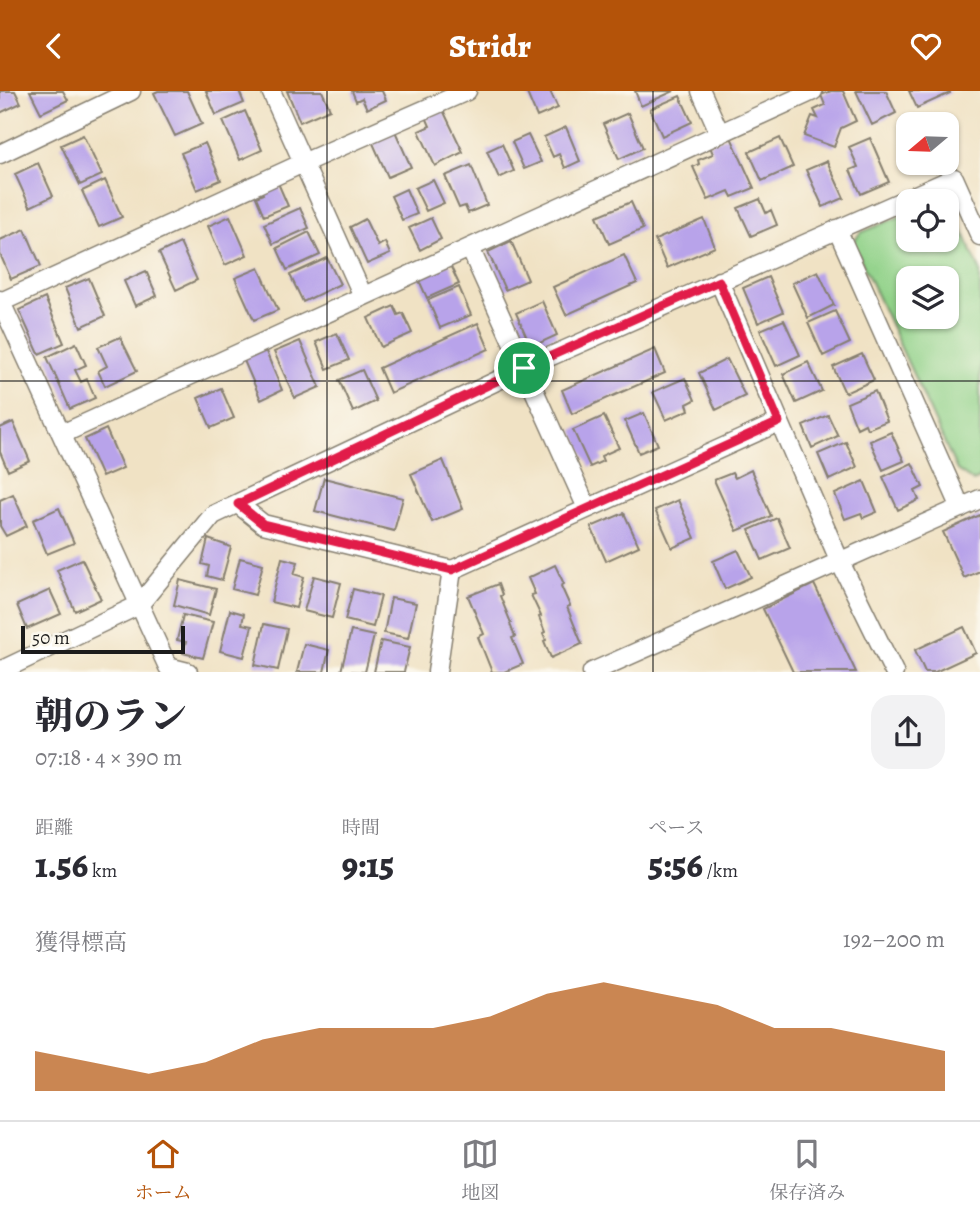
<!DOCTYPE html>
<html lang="ja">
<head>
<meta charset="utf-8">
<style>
	:root { --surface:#fff; --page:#f2f2f3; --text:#2b2b33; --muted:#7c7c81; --line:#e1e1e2; --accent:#b45309 }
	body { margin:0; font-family:Alegreya,"Noto Serif JP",serif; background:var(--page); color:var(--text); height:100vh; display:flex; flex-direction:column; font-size:26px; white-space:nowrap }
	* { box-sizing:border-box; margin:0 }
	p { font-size:23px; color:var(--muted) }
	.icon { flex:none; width:38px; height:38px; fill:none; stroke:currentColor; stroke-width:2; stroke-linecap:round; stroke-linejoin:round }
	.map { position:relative; height:581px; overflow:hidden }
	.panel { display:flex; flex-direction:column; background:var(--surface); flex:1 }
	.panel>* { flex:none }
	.needle { width:46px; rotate:251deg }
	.tools { position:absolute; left:896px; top:21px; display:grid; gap:14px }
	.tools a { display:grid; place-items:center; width:63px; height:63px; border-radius:14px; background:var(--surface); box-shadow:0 2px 5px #0004; font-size:35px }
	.scale { position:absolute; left:21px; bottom:18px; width:164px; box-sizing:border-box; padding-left:7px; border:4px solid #1c1c1c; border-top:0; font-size:19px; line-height:24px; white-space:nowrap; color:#1c1c1c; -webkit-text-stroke:5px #fbf7ec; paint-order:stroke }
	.pin { position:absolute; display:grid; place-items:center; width:60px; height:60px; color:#fff; margin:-30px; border:4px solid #fff; border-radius:50%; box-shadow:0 2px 7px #0007 }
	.round { display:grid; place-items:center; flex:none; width:74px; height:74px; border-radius:21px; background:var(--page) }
	.headline { display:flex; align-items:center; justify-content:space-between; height:119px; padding:0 35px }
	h1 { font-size:38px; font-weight:800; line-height:52px }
	.metrics { display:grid; grid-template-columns:repeat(3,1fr); gap:10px; height:119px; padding:7px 35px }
	.metrics div { display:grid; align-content:center }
	.metrics b { font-size:35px; font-weight:800 }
	.metrics small { font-size:19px; font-weight:400 }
	.metrics p { font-size:19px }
	.chart { height:196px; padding:14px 35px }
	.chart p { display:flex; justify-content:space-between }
	.chart svg { width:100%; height:126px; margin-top:7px; fill:var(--accent); opacity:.7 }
	header { display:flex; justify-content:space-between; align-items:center; height:91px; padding:0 35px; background:var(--accent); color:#fff; font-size:32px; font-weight:800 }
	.tab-bar { display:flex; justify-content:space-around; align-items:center; height:98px; border-top:2px solid var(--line); background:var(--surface); font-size:19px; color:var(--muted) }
	.tab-bar a { display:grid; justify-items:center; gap:4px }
	.tab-bar .current { color:var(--accent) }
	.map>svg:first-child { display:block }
</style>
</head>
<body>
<header><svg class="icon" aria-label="back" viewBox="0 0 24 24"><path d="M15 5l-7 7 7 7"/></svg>Stridr<svg class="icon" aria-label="heart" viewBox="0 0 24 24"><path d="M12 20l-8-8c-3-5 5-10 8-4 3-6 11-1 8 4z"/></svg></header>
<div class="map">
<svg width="980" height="581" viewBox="0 0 980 581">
	<rect width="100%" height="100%" fill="#fbf7ec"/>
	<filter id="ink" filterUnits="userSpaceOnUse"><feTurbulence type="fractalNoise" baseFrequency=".0143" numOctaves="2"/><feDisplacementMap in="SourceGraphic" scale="14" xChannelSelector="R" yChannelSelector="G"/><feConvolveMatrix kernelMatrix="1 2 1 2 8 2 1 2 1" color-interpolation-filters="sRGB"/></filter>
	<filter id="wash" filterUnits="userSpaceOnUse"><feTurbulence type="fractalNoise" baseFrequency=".00686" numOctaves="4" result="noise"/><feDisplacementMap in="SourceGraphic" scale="28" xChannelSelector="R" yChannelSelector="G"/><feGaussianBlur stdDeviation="1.57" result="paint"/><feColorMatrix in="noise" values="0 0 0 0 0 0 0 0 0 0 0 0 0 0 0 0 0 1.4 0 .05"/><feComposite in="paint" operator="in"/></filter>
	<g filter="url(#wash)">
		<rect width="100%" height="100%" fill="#f0e2c4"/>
		<!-- green -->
		<path fill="#91d289" stroke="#567752" stroke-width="2" fill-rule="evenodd" d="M947 113 952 115 980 179V387L973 390 957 379 853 152 860 142 908 122V149H947ZM908 187H947V226H908Z"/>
		<g id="blocks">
			<!-- building -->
			<path fill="#b8a3ea" d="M0 0H15L21 12 0 22Z
				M30 0H63L68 9 41 22Z
				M158 0H187L202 33 175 45 154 2Z
				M206 0H239L244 12 216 24Z
				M287 0H322L330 18 300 31Z
				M352 0H382L386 9 367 18 362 7 356 10Z
				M526 0H550L558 17 537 26Z
				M635 0H674L641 15Z
				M831 0H843L856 30 841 37 834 56 804 45 812 25 818 27 814 19 825 14 821 4Z
				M856 0H886L896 22 872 34Z
				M909 0H949L950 2 917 17Z
				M680 5 692 31 662 45 650 18Z
				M443 19 463 61 435 75 419 40 430 35 426 26Z
				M245 20 262 59 240 69 223 30Z
				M628 22 643 57 619 68 603 33Z
				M566 36 580 70 565 77 559 63 553 66 544 46Z
				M395 40 411 76 388 86 372 50Z
				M83 44 102 84 80 94 61 54Z
				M528 44 541 71 524 78 512 51Z
				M730 44 754 97 732 106 729 100 708 109 693 76 699 73 698 69 713 63 709 53Z
				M780 47 793 76 762 90 749 61Z
				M870 47 889 91 861 103 850 79 858 76 849 56Z
				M205 52 221 89 197 99 181 62Z
				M502 53 514 80 499 87 487 60Z
				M827 70 844 107 823 116 806 79Z
				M38 72 53 105 30 116 15 83Z
				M471 74 487 114 468 122 465 115 459 117 445 85Z
				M105 89 122 126 99 136 82 100Z
				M433 89 444 112 426 120 415 97Z
				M278 92 288 115 264 125 256 106 263 103 261 99Z
				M406 98 417 123 402 129 391 105Z
				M760 108 766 122 771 119 777 134 751 145 738 117Z
				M631 111 643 138 609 153 597 125Z
				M300 117 309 137 273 153 264 133Z
				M230 125 247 164 225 174 208 135Z
				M431 127 441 148 420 159 409 137Z
				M365 128 378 155 385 151 390 163 367 173 350 136Z
				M704 128 715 156 667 177 655 149Z
				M25 138 41 175 11 188 0 163V149Z
				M309 141 320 164 287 179 277 157Z
				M511 150 528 189 505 199 488 161Z
				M180 152 197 189 176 199 159 162Z
				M624 164 637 192 566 224 553 196Z
				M327 167 340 193 303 211 290 184Z
				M449 172 459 193 427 207 418 187Z
				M259 177 278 219 254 229 235 187Z
				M146 180 157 205 135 215 124 190Z
				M818 180 834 214 808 227 792 192Z
				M768 186 783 221 758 232 743 197Z
				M89 187 105 225 81 236 65 197Z
				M459 196 471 224 440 237 428 209Z
				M45 207 64 252 39 263 19 219Z
				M542 210 557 244 531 256 516 222Z
				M394 215 398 224 403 222 412 242 381 256 368 227Z
				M835 220 850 252 823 265 808 232Z
				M784 229 800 264 776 275 760 239Z
				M478 232 489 258 390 302 379 277Z
				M337 242 349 269 327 278 316 251Z
				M120 246 137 280 105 295 98 280 107 275 98 256Z
				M300 250 320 296 295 307 274 261Z
				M76 252 86 274 75 279 81 291 87 288 95 307 70 318 47 266Z
				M264 256 282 299 261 309 242 265Z
				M655 258 665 282 572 323 562 299Z
				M862 263 874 289 845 302 833 276Z
				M727 268 745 305 716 319 699 282Z
				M808 271 822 300 796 312 783 283Z
				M362 279 376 310 353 321 339 289Z
				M685 287 695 309 687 313 689 319 666 329 653 301Z
				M221 297 234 327 211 337 198 307Z
				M875 300 887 330 867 338 865 333 857 337 847 312Z
				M644 322 658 354 639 362 625 330Z
				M828 324 838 345 812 357 803 335Z
				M604 325 619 357 601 365 603 370 590 376 573 339Z
				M13 331 30 370 8 380 0 361V337Z
				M106 338 123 377 102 386 85 348Z
				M891 341 904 370 883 379 870 350Z
				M846 351 857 376 829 389 818 363Z
				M443 369 463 418 432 431 411 383Z
				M912 372 923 396 915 400 919 409 898 419 883 386Z
				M751 379 771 425 737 440 714 389 732 382 735 387Z
				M324 387 403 407 394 440 315 420Z
				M864 390 877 421 863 427 861 422 845 428 835 403Z
				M13 403 27 435 6 445 0 435V409Z
				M678 409 695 447 672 457 655 419Z
				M59 417 74 452 47 463 33 429Z
				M624 422 639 455 606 470 591 436Z
				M980 424V480L964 487 943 441Z
				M777 427 790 457 762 469 749 439Z
				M208 448 231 456 222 489 207 485 209 475 202 473Z
				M738 459 751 486 725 498 713 470Z
				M240 467 263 473 255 504 232 498Z
				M282 467 298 471 294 483 304 486 296 517 271 511Z
				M82 468 101 508 75 520 57 479Z
				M555 474 564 493 561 495 570 515 567 516 582 553 551 567 544 550 546 549 543 542 545 541 539 526 541 525 531 504 535 503 528 487Z
				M314 485 341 492 332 527 304 520Z
				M180 489 216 498 209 524 174 514Z
				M498 493 502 504 500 505 511 532 510 533 515 546 512 547 523 573 504 581H492L478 546 484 543 468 505Z
				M814 493 856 581H793L763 518Z
				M353 498 381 505 373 536 345 529Z
				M50 499 61 523 27 538 17 514Z
				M391 507 416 512 408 547 384 542Z
				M230 519 244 523 242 533 252 535 244 566 220 560Z
				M183 524 213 531 203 567 183 562 186 551 177 549Z
				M264 533 287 538 278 579 255 574Z
				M964 536 976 562 935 581H925L915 559Z
				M351 540 374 545 365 581 341 580Z
				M381 550 410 556 404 581H374Z
				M304 553 329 559 324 581H297Z"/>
		</g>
	</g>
	<g filter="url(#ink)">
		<use href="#blocks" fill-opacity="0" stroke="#867f70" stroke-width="2"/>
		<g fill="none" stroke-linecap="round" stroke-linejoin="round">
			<!-- minor casing -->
			<g stroke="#867f70" stroke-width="21">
				<path id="minor" d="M271 0 363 205
					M701 0 720 43
					M0 63 131 0
					M837 138 961 417
					M470 157 587 417
					M719 190 840 471 894 581
					M0 209 168 576 188 581
					M1 211 303 72 467 0
					M62 343 813 0
					M238 413 263 433 452 479
					M0 580 139 514 213 424 524 277 954 87 980 145
					M437 581 452 479 779 331
					M592 581 980 408"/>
			</g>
			<!-- minor -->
			<use href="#minor" stroke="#fff" stroke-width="18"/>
		</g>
	</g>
	<g fill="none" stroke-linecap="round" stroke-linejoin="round" filter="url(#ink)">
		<!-- route casing -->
		<g stroke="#fff" stroke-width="14">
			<path id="route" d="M719 190 779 331 452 479 263 433 238 413 524 277Z"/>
		</g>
		<!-- route -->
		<use href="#route" stroke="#e11d48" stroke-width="9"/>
	</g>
	<!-- grid -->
	<path fill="none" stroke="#1c1c1c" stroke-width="2" stroke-opacity="0.55" d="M327 0V581M653 0V581M0 290H980"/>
</svg>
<div class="tools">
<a><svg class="needle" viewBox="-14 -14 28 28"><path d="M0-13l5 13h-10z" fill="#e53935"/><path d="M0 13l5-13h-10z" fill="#7c7c81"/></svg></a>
<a><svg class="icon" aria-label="locate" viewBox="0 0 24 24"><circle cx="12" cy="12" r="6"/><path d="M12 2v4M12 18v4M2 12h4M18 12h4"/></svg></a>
<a><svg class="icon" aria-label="layers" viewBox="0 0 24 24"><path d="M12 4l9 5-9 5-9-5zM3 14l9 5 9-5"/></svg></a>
</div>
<div class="scale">50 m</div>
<div class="pin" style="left:524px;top:277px;background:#1e9e55"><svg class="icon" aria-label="arrive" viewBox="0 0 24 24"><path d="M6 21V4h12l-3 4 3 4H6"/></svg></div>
</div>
<section class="panel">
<div class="headline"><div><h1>朝のラン</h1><p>07:18 · 4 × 390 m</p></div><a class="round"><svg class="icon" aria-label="share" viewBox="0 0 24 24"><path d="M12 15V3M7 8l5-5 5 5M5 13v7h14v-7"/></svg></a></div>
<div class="metrics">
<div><p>距離</p><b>1.56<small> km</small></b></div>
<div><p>時間</p><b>9:15</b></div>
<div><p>ペース</p><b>5:56<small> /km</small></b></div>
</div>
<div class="chart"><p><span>獲得標高</span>192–200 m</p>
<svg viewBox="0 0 160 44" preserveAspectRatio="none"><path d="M0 44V30L10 34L20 38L30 34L40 26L50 22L60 22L70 22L80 18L90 10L100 6L110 10L120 14L130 22L140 22L150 26L160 30V44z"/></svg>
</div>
</section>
<nav class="tab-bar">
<a class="current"><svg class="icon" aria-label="home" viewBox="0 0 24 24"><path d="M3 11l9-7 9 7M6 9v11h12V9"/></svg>ホーム</a>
<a><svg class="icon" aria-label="map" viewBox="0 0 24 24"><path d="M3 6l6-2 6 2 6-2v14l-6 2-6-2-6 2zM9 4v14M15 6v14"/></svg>地図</a>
<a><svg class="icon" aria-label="saved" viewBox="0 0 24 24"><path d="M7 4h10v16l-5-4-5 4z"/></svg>保存済み</a>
</nav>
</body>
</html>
